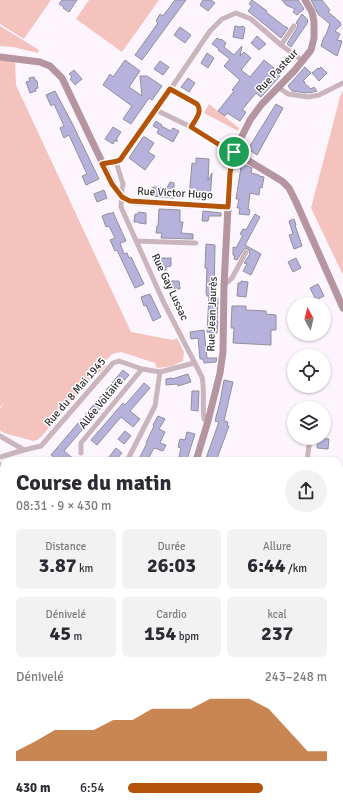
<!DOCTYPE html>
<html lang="fr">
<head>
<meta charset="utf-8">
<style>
	:root { --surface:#fff; --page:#f2f2f3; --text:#2b2b33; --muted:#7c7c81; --accent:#b45309 }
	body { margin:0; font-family:Signika,sans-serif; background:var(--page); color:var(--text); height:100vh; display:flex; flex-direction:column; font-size:15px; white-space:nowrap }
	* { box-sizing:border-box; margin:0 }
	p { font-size:13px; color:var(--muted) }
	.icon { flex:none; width:22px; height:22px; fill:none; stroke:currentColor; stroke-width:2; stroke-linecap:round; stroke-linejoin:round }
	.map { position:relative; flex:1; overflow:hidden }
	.side { position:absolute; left:0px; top:457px; width:343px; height:354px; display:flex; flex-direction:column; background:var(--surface); border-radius:12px 12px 0 0; box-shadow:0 1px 3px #0004 }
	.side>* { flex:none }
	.needle { width:26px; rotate:352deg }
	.controls { position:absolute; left:287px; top:297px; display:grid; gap:8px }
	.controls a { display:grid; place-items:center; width:44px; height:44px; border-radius:50%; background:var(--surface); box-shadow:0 1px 3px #0004; font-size:20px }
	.pin { position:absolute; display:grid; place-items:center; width:34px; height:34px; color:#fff; margin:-17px; border:2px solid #fff; border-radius:50%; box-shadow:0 1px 4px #0007 }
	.round { display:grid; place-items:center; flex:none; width:42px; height:42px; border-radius:21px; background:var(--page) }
	.headline { display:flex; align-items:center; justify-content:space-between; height:68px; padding:0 16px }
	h1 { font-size:22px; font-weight:700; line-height:30px }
	.figures { display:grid; grid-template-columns:repeat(3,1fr); gap:6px; height:68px; padding:4px 16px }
	.figures div { display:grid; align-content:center; border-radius:6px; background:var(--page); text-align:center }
	.figures b { font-size:20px; font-weight:700 }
	.figures small { font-size:11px; font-weight:400 }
	.figures p { font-size:11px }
	.chart { height:112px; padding:8px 16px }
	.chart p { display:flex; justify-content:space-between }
	.chart svg { width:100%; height:72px; margin-top:4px; fill:var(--accent); opacity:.7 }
	ul { padding:0 16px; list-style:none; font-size:13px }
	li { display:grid; grid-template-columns:64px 48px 1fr; align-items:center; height:30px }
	li i { height:10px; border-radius:5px; background:var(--accent) }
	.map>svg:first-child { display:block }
</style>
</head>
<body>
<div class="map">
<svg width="343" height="811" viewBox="0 0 343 811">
	<rect width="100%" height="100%" fill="#fdf5fe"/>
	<!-- green -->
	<path fill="#f5c3be" d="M0 0H51L24 39 0 24Z
		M89 0H159L122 52 76 19Z
		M0 26 39 50 38 53 13 47 0 46Z
		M0 60 15 61 16 85 131 332 173 340 177 338 184 352 183 361 172 366 157 368 155 363 121 352 112 354 105 361 106 366 98 374 92 373 89 378 91 379 41 437 37 440 33 441 4 433 0 430V409L4 403 0 407Z
		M343 90V275L311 208 340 97Z
		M209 104 239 128 238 131 204 113Z
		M343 650V769H339V653Z
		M4 651V806L0 809V653Z
		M6 807H133L126 811H0Z"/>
	<!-- water -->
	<path fill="#cbdffe" d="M339 769H343V811H126L133 807H339Z"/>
	<!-- building -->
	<path fill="#b7b2dc" stroke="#908f9b" d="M62 0H77L69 12 63 8 64 7 59 4Z
		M175 0H186L142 60 135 55 158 23 156 21 160 14 163 16Z
		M203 0H211L215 3 208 11 200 5Z
		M252 0 267 11 266 12 284 26 288 28 281 38 248 11 252 6 249 4Z
		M282 0H298L304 9 297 15 293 12 295 9 286 5Z
		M311 0H322L330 10 328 12 340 22 341 25 335 31 340 34 337 40 342 41 337 56 321 46 324 37H325L330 24 318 14Z
		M302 14 308 20 307 21 308 22 291 47 287 44 297 28 298 25 296 23Z
		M235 26 240 27 243 26 245 28 243 39 233 37Z
		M180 27 191 35 185 43 174 35Z
		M257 36 266 44 259 50 251 43Z
		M217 38 220 40 221 39 226 43 224 47 234 55 242 46 240 56 244 52 251 58 241 70 250 77 264 60 274 68 273 70 280 76 261 97 256 93 242 110 246 112 240 121 227 113 225 116 218 111 234 91 232 90 240 80 224 66 230 59 218 50 219 49 212 44Z
		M207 53 214 58 208 68 201 63Z
		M125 60 140 71 129 87 142 96 140 76H147L162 86 152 100 149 98 131 124 123 119 132 106 103 85 110 74 113 77Z
		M160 61 169 67 163 75 154 69Z
		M305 67 311 73 303 81 305 82 304 83 311 89 314 87 317 91 309 93 308 92 307 93 292 91 288 86Z
		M321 67 327 73 319 81 312 73 318 68 319 69Z
		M74 70 82 79 75 85 70 79 72 77 69 74Z
		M34 77 35 80 37 81 38 88 35 89 36 91 30 93 26 82 30 81 29 78Z
		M188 78 195 83 189 92 181 87Z
		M55 91 72 123 99 179 86 185 82 176 87 174 69 135 64 138 60 128 64 126 54 104 51 106 46 95Z
		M276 104 283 108 257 155 248 149Z
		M156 121 162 125 161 126 171 131 173 128 179 131 173 142 157 133 159 129 153 126Z
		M113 127 121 132 117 138V142L115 140 113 144 105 139Z
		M143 137H145L154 143 148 152 155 156 145 170 129 158Z
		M196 158 209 159 208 181 212 173 210 199 202 198V199H197V197H189L192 163 196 164Z
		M245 165 252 168 251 173 259 175V176L264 177 262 188 260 187 259 195 250 193 248 209 250 210 249 215 239 214 240 208H237L239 199H236L241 167Z
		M170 182 174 183V189H175L174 198 152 196 153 187 167 188Z
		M104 190 107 198 97 202 94 194Z
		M159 209 180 210V222H183L181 233 193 234V239L161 238 162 233H156L157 226H158Z
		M203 211 221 213V216H209L208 221H202Z
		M113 212 126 241 120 243 124 254 127 253 129 258 131 257 144 284 135 288 117 250 115 251 110 240 115 238 109 226 106 227 102 216 109 213 110 214Z
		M139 212 146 213V224L139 223V222H134L135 214H138Z
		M255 214 260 217 245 245 261 254 251 275 243 271 247 264 244 263 250 254 249 250 246 248 244 249 237 260 234 259 235 256 233 255V247L236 248 243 235 240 234 243 229 246 230Z
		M294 219 296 225H295L302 246 294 249 289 235 293 234 289 221Z
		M206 244 215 245 214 298H218L217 321H218L217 333 207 332 209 296H207L206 293 207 268H205Z
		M159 258H171V266L166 267V270H160V267H159Z
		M296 258 301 268 293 272 288 262Z
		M168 281H179L180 289H168Z
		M241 281 248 282 246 297 237 296 238 283H241Z
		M318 284 324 296 316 300 310 288Z
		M150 294 161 317 153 321 146 305 144 306 141 297Z
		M232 306H246V310L266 311V314L276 315V330H271V345L233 343 234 328H231Z
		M204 330 207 358H217L216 362 204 363 203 359H200L198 338 191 339 190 332Z
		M123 370 129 375 64 451 76 461H64L59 457 57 460 51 455Z
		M188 374 191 382 178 386 177 384 166 385V379L172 378V379Z
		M224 380 233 382 224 421 228 422 227 425 229 426 216 461H205L219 422 215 421 220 402Z
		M144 383 150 388 130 411 140 419 133 427 121 417 97 445 91 440 123 403 125 405Z
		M192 391H199L198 411 191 410Z
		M158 416 165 419 159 429 165 432 160 443 166 445 163 451 154 448 147 461H138L147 443H146L154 426 153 425Z
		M125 431 131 436 124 444 118 439Z
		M187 432 195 434 187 459 179 457 181 448 178 447 180 439 185 440Z
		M318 438 329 439 328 449 317 448Z
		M116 448 122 453 115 461H114L109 457Z"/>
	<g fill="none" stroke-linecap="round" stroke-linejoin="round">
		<!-- street -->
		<path stroke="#cbb5bd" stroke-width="5" d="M281 45 294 26
			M278 87 288 94 308 97 319 95 343 83
			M170 89 197 104C204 112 195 120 191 127
			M156 110 191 127 226 149 234 152
			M116 162 123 184 122 189 121 207 164 303 202 377C205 391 202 405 204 419L208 421
			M102 163C109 162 114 163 120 160L172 87 210 31 222 19 236 13 251 19 281 45 303 61
			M136 241 196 243
			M224 285 232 278 246 252
			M0 436 24 450 41 446 113 363 119 361 142 369 160 372 194 363
			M81 453V443L142 369
			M0 457 24 450
			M127 461 155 406 160 372
			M307 461 310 438
			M0 465 4 471
			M0 529 4 527
			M339 538H343
			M339 557 343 558
			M339 579H343
			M339 648 343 646"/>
		<!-- secondary -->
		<path stroke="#b495a0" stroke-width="7" d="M0 57 40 62 50 66 62 78 112 183C120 195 122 200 137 202L228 207
			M234 152 282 181 289 188 296 202 343 308
			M196 461 208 421 220 373 223 352 224 285 228 207 230 173 234 152 250 120 261 105 295 70 311 50 314 38V22L312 12 305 0
			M0 646 4 644"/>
	</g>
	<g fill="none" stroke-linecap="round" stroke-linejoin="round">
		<!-- route casing -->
		<g stroke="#fff" stroke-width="8">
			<path id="route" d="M170 89 197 104C203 112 195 120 191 127L226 149 234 152 230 173 228 207 130 201 122 197 112 184 102 164C109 162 114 163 120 160Z"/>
		</g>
		<!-- route -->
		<use href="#route" stroke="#b45309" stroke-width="5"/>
	</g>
	<g text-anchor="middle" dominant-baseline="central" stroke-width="3" stroke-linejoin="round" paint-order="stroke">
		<!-- street labels -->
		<g font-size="11" fill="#322e32" stroke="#fff">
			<text transform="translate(277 71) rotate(-47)">Rue Pasteur</text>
			<text transform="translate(175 193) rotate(3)">Rue Victor Hugo</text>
			<text transform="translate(170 287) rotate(65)">Rue Gay Lussac</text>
			<text transform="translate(212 314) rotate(-88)">Rue Jean Jaurès</text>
			<text transform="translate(75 392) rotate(-49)">Rue du 8 Mai 1945</text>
			<text transform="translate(101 403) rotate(-51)">Allée Voltaire</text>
		</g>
	</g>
</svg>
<div class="controls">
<a><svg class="needle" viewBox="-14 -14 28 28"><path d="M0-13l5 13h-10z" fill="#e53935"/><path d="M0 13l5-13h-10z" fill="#7c7c81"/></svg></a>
<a><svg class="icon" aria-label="locate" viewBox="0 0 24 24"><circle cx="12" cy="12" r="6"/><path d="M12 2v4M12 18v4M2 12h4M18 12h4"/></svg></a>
<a><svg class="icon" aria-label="layers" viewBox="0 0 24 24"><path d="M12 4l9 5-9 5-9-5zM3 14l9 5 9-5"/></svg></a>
</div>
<div class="pin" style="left:234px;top:152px;background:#1e9e55"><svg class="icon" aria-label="arrive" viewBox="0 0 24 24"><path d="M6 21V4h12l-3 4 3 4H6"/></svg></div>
<section class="side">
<div class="headline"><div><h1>Course du matin</h1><p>08:31 · 9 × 430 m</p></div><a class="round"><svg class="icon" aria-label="share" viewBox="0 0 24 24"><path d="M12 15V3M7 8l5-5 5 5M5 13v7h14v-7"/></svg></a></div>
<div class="figures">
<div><p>Distance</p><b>3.87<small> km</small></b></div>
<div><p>Durée</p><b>26:03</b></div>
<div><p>Allure</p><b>6:44<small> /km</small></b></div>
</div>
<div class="figures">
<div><p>Dénivelé</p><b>45<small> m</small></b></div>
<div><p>Cardio</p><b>154<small> bpm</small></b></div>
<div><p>kcal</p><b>237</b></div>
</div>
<div class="chart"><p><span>Dénivelé</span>243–248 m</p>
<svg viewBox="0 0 160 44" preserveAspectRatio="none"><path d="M0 44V38L10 32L20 25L30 25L40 25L50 19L60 19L70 12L80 12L90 12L100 6L110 6L120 6L130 12L140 25L150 38L160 38V44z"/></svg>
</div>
<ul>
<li><b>430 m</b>6:54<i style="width:68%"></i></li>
</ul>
</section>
</div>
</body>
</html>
